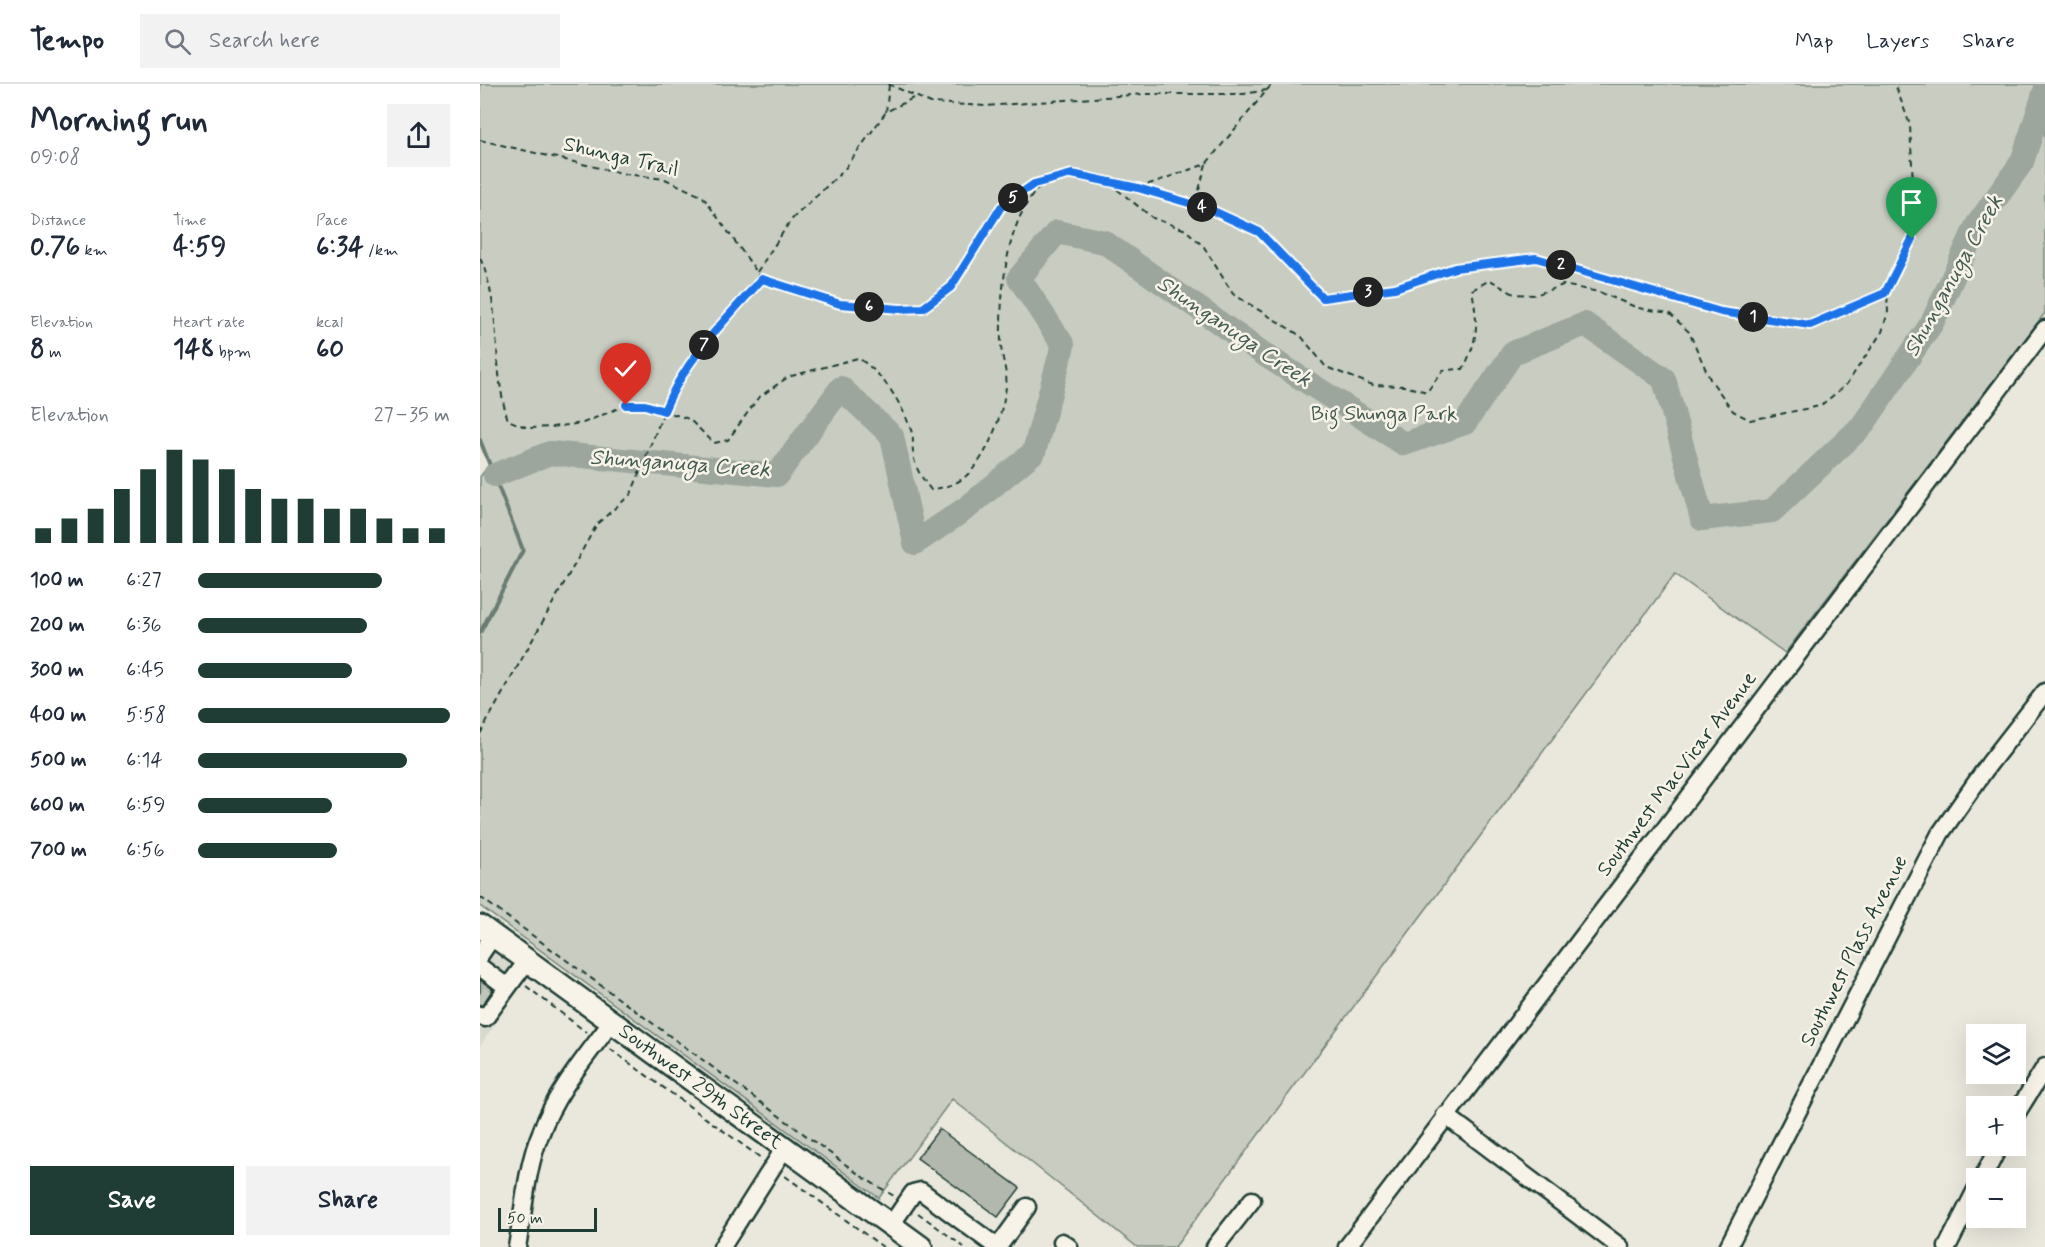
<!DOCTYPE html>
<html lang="en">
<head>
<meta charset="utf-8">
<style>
	:root { --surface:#fff; --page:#f2f2f3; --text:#1f2937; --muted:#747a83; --line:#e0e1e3; --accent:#1f3d34 }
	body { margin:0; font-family:Mynerve,sans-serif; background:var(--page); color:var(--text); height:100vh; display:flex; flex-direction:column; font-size:22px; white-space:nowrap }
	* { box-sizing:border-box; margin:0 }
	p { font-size:20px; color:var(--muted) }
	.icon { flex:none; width:33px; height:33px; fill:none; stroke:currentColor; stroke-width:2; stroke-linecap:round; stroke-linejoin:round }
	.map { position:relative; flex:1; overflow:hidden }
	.details { display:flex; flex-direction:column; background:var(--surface); width:480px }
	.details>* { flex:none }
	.controls { position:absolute; left:1486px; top:940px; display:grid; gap:12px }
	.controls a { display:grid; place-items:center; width:60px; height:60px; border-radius:0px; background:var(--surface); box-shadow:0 6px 24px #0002; font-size:30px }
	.scale { position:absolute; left:18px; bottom:15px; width:99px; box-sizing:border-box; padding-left:6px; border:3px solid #1f3d34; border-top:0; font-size:16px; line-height:21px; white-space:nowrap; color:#1f3d34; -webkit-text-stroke:4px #f7f3e8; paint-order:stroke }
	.pin { position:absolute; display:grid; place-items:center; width:51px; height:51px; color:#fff; margin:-62px -26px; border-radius:50% 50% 50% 0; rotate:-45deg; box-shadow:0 0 6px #0007 }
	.pin .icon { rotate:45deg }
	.km { position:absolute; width:30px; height:30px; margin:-15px; border-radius:50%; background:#222; color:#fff; font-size:16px; line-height:30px; text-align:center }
	.round { display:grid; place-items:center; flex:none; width:63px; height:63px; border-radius:0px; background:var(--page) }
	.summary { display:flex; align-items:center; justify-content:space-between; height:102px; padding:0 30px }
	h1 { font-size:33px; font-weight:700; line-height:45px }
	.stats { display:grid; grid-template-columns:repeat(3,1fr); gap:9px; height:102px; padding:6px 30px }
	.stats div { display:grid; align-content:center }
	.stats b { font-size:26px; font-weight:700 }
	.stats small { font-size:16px; font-weight:400 }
	.stats p { font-size:16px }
	.chart { height:168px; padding:12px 30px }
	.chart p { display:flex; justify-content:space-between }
	.chart svg { width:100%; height:108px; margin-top:6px; stroke:var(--accent); stroke-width:6 }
	.cta { display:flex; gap:12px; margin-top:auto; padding:12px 30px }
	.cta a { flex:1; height:69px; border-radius:0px; background:var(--accent); color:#fff; font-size:24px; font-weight:700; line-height:69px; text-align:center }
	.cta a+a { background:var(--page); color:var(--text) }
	ul { padding:0 30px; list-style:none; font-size:20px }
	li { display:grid; grid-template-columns:96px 72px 1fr; align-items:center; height:45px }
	li i { height:15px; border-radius:8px; background:var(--accent) }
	header { display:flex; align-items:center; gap:36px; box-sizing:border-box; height:84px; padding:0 30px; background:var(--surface); border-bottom:2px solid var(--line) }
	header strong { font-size:28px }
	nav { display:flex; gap:33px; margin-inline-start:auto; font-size:21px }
	.search { width:420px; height:54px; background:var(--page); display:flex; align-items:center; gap:15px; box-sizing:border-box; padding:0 21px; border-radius:0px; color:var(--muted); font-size:22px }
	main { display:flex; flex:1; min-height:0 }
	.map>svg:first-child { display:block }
</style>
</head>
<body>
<header>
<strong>Tempo</strong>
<div class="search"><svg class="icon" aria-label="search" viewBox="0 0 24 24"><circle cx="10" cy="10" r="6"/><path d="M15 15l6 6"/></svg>Search here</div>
<nav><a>Map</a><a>Layers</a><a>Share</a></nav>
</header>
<main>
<section class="details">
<div class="summary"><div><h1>Morning run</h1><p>09:08</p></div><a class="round"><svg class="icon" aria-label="share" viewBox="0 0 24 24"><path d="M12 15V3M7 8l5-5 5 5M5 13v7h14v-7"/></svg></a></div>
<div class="stats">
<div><p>Distance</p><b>0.76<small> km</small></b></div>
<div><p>Time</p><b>4:59</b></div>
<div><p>Pace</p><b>6:34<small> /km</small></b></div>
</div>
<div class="stats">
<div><p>Elevation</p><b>8<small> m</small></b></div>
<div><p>Heart rate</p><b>148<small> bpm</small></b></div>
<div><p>kcal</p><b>60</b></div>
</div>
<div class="chart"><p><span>Elevation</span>27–35 m</p>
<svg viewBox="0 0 160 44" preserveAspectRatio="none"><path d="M5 44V38M15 44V34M25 44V30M35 44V22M45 44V14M55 44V6M65 44V10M75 44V14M85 44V22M95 44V26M105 44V26M115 44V30M125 44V30M135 44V34M145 44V38M155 44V38"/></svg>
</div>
<ul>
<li><b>100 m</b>6:27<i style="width:73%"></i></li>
<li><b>200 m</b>6:36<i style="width:67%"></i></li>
<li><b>300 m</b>6:45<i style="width:61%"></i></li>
<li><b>400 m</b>5:58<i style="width:100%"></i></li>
<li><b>500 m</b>6:14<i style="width:83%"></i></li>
<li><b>600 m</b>6:59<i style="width:53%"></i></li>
<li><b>700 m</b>6:56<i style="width:55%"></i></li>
</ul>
<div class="cta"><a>Save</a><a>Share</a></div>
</section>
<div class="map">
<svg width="1565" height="1163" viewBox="0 0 1565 1163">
	<rect width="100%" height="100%" fill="#eae8dd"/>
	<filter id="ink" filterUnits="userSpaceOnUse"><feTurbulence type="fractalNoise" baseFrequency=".0167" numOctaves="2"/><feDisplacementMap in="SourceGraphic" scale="12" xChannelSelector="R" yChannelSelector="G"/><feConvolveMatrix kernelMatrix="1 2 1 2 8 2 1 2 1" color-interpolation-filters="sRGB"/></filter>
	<g filter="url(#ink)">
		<!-- built -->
		<path fill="#d9dacf" d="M0 858 48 893 0 962Z"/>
		<!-- green -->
		<path fill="#c8ccc1" stroke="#74847a" stroke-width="1.5" d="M0 0H1565V229L1305 569 1195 490 695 1163H657L472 1015 399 1114 0 822V393L10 379 0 356Z"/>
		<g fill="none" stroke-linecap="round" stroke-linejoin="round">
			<!-- stream -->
			<path stroke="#6a7c72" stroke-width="4" d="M0 356 43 466 0 549"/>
			<!-- river -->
			<path stroke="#9ca69c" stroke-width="24" d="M15 391 70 369 297 391 361 304 412 352 435 459 488 423 554 368 583 261 539 194 577 148 624 158 788 273 924 360 985 339 1033 269 1105 240 1184 295 1222 435 1292 427 1382 342 1452 239 1497 141 1542 78 1565 7"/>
		</g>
		<!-- building -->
		<path fill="#b2b8ae" stroke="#1f3d34" stroke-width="1.5" d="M0 896 13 905 2 921H0Z
			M459 1045 540 1104 518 1133 437 1074Z"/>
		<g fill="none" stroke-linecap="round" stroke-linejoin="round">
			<!-- minor-tunnel -->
			<path stroke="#c1c6bb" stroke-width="16" stroke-dasharray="16 8" stroke-linecap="butt" d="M0 910 6 914"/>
			<!-- minor casing -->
			<g stroke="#1f3d34" stroke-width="21">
				<path id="minor" d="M0 871 13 852
					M0 883 27 903
					M0 931 5 934 47 877
					M1536 1030 1565 983
					M965 1031 1140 1163
					M1502 1095 1519 1062
					M411 1141 433 1109 441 1107 517 1163
					M582 1158 589 1163
					M37 1163C44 1126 46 1085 60 1051 75 1009 105 974 131 939
					M242 1163 304 1065
					M518 1163 547 1123
					M735 1163 772 1116
					M867 1163 1565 245
					M1248 1163 1460 750 1509 680 1565 608
					M1467 1163 1497 1104"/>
			</g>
			<!-- major casing -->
			<g stroke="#1f3d34" stroke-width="26">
				<g id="major">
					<path id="s1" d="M0 842 441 1163"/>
				</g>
			</g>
			<!-- path -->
			<path stroke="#1f3d34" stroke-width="2" stroke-dasharray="6 4.5" stroke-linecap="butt" d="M408 0 451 19 506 22 665 10H764L787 6
				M406 28 409 1
				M0 56 145 90 185 95 223 113 282 195 360 220 420 225 443 224 471 203 521 123 553 100 592 90 658 104 729 125 779 148 843 214 915 204 975 184 1056 174 1241 228 1330 241 1405 209 1432 155 1434 119 1430 41 1415 0
				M726 80 719 106 729 125
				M629 99 673 134 706 146 724 163 753 210 821 252 846 283 893 301 924 302 947 308 963 286 983 285C999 254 998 240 992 206L1010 196 1034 210 1055 211 1083 201 1119 208 1158 224 1189 229 1209 248 1230 295 1253 327 1270 336 1340 322 1366 301 1402 248 1408 228 1407 207
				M658 104 726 80 792 0
				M0 174C23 225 11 284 28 336L48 344 72 343 103 339 146 321H165L209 335 234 359 248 356 278 314 308 293 378 274C403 289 423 321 432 349 434 355 432 362 433 368 434 383 442 394 451 406 458 404 466 403 473 400 504 388 522 333 526 303 528 290 522 275 521 262 520 213 524 132 565 98
				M277 188 311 136 364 86 406 28 433 14
				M0 650 117 440 151 410 195 300 225 259 282 195
				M0 813 384 1094 414 1112
				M46 902 106 948
				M130 965 281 1074
				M305 1092 403 1163
				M438 1129 484 1163"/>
			<!-- minor -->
			<use href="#minor" stroke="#f7f3e8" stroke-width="16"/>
			<!-- major -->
			<use href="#major" stroke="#f7f3e8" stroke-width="21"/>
		</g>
	</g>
	<g fill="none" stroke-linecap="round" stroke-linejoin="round" filter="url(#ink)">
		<!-- route casing -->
		<g stroke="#fff" stroke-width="12">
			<path id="route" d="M146 321H165L184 327C205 275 245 236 282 195L360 220 420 225 443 224 471 203 521 123 554 100 592 90 658 104 729 125 779 148 843 214 915 204 975 184 1056 174 1241 228 1330 241 1405 209 1432 155"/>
		</g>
		<!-- route -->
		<use href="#route" stroke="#1a73e8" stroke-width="8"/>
	</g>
	<g text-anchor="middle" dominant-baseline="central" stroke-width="5" stroke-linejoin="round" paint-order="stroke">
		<!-- street labels -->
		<g font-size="21" fill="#1f3d34" stroke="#f7f3e8">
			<text transform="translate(141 73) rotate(13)">Shunga Trail</text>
			<text transform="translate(1197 690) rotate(-53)">Southwest MacVicar Avenue</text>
			<text transform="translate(1374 867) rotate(-63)">Southwest Plass Avenue</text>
			<text stroke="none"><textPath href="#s1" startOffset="273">Southwest 29th Street</textPath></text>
		</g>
		<!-- park labels -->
		<g font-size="21" fill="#415a50" stroke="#f7f3e8">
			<text x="904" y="330">Big Shunga Park</text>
		</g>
		<!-- water labels -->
		<g font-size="22" font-style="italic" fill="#445c53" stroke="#f7f3e8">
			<text transform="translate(1474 192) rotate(-61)">Shunganuga Creek</text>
			<text transform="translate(754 248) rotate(34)">Shunganuga Creek</text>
			<text transform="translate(200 380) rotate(4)">Shunganuga Creek</text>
		</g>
	</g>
</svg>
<div class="controls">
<a><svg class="icon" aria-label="layers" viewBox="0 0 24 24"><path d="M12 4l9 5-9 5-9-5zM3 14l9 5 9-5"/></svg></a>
<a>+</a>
<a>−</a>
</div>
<div class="scale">50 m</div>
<div class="pin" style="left:1432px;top:155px;background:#1e9e55"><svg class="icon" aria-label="arrive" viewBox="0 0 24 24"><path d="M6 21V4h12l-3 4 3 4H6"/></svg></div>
<div class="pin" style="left:146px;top:321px;background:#d93025"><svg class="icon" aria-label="check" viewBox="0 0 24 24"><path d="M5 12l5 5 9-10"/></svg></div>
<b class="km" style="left:1273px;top:233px">1</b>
<b class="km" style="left:1081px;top:181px">2</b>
<b class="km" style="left:888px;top:208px">3</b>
<b class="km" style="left:722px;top:123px">4</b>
<b class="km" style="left:533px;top:114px">5</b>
<b class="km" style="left:389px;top:223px">6</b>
<b class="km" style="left:224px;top:261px">7</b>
</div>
</main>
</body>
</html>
